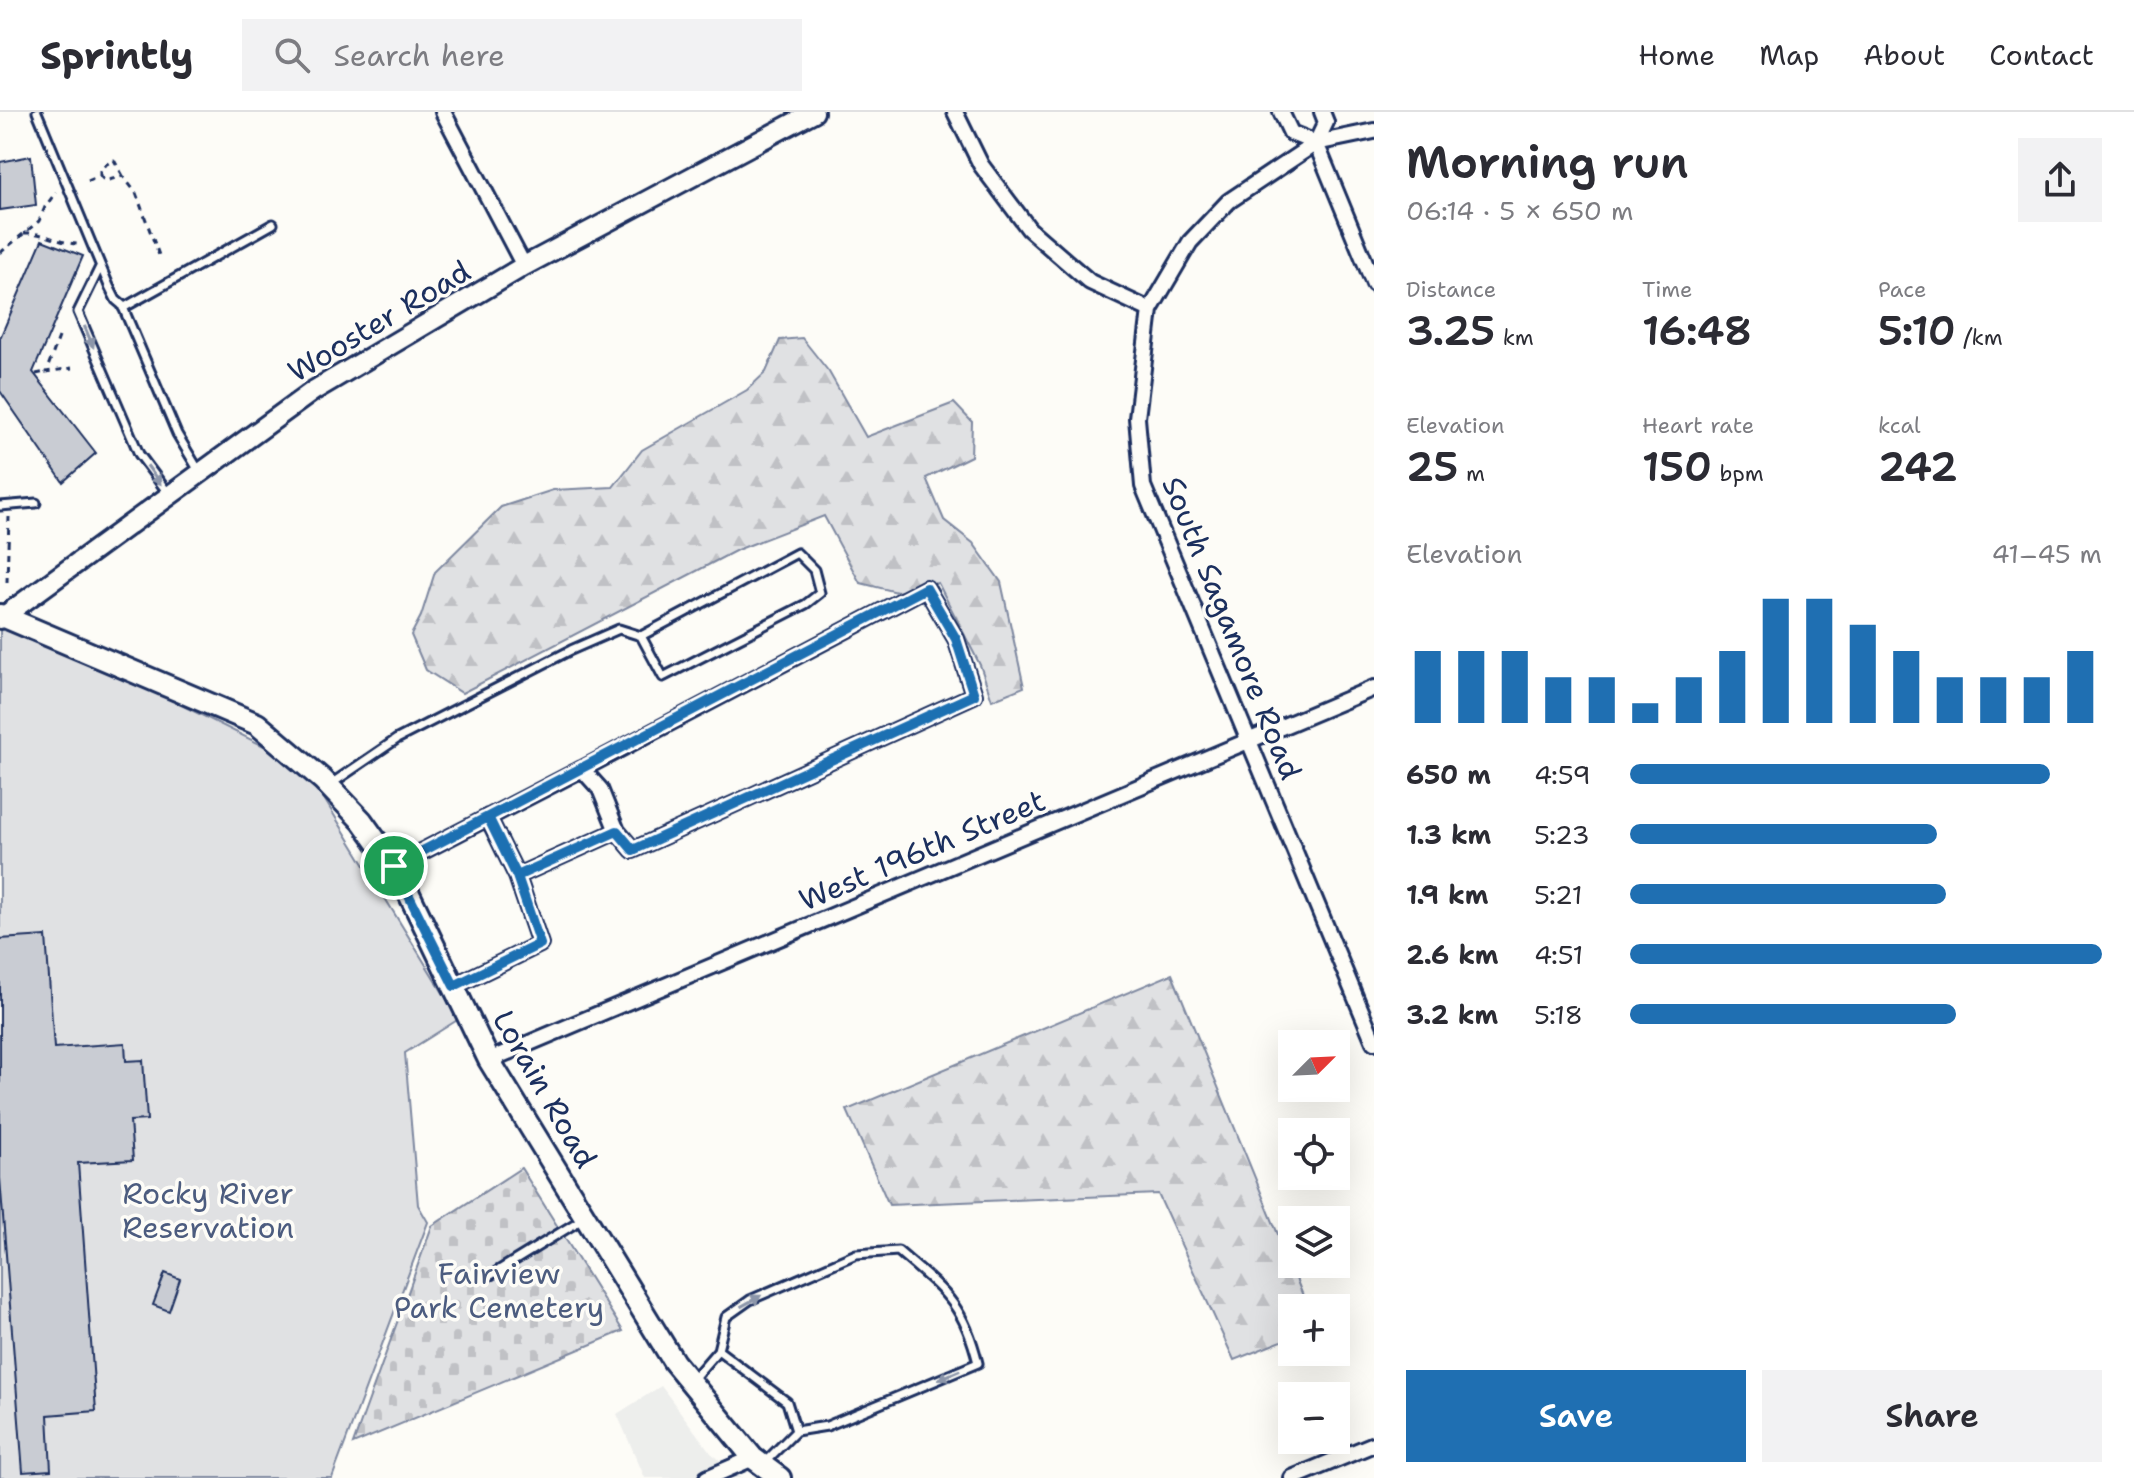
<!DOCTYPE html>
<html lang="en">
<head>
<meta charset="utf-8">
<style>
	:root { --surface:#fff; --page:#f2f2f3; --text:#2b2b33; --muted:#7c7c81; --line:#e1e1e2; --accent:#1f6fb2 }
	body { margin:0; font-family:"Shantell Sans",sans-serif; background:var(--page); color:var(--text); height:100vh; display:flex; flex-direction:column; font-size:30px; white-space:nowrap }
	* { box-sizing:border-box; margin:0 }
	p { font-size:26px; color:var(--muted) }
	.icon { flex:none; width:44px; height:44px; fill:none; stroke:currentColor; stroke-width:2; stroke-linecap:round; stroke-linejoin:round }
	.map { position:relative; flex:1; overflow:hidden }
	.sheet { display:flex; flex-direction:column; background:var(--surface); width:760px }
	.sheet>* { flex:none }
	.needle { width:52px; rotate:66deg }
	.tools { position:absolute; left:1278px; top:918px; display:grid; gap:16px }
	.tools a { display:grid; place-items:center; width:72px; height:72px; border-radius:0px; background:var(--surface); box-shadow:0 8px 32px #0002; font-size:40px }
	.pin { position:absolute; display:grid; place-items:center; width:68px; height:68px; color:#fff; margin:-34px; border:4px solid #fff; border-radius:50%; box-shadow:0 2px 8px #0007 }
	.round { display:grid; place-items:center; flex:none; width:84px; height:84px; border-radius:0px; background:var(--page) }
	.head { display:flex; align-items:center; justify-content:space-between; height:136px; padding:0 32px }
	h1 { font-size:44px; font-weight:600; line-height:60px }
	.stats { display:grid; grid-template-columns:repeat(3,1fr); gap:12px; height:136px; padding:8px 32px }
	.stats div { display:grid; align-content:center }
	.stats b { font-size:40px; font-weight:600 }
	.stats small { font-size:22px; font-weight:400 }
	.stats p { font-size:22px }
	.chart { height:224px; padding:16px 32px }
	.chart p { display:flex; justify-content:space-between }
	.chart svg { width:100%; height:144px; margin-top:8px; stroke:var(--accent); stroke-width:6 }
	.primary-button { display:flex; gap:16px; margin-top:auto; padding:16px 32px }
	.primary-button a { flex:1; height:92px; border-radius:0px; background:var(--accent); color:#fff; font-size:32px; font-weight:600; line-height:92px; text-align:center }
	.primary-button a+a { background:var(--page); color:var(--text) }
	ul { padding:0 32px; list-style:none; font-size:26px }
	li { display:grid; grid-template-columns:128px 96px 1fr; align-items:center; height:60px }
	li i { height:20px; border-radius:10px; background:var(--accent) }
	header { display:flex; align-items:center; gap:48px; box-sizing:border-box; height:112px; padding:0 40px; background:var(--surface); border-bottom:2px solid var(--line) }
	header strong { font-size:38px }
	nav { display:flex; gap:44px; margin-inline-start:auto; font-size:28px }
	.search { width:560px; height:72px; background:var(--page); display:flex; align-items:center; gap:20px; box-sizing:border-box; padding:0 28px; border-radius:0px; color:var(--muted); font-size:30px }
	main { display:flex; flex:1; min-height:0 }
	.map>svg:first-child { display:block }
</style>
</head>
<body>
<header>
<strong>Sprintly</strong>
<div class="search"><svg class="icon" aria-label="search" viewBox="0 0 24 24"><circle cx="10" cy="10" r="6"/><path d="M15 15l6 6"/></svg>Search here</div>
<nav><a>Home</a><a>Map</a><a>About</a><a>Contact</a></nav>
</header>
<main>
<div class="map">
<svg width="1374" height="1366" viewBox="0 0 1374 1366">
	<defs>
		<pattern id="forest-firs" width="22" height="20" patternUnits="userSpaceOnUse" patternTransform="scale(2)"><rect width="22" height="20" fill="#e0e1e3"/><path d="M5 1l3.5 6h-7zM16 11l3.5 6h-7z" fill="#c0c1c5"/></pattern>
		<pattern id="cemetery-stones" width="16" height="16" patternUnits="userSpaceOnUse" patternTransform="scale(2)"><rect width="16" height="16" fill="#e0e1e3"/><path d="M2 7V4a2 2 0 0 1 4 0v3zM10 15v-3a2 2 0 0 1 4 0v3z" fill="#c0c1c5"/></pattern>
	</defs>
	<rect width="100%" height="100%" fill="#fdfcf7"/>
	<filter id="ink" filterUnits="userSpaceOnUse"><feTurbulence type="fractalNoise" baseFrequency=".0125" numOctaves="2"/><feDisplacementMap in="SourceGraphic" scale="16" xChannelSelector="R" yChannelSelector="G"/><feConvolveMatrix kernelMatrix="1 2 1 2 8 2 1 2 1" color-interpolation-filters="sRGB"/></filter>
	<g filter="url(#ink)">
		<!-- built -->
		<path fill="#edeeec" d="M661 1274 711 1341 742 1366H645L617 1302Z"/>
		<!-- forest -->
		<path fill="url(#forest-firs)" stroke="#7e88a0" stroke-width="2" d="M802 226 829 260 866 325 954 291 972 310 971 344 926 366 944 408 973 431 1001 470 1024 575 992 588 980 553 938 471 897 480 860 471 824 404 737 438 462 581 426 558 411 523 421 504 435 460 501 395 553 378 613 375 642 338 747 278 766 260 780 228Z
			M1172 862 1308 1196H1292V1225L1234 1248 1158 1082 889 1093 847 998Z"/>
		<!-- cemetery -->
		<path fill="url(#cemetery-stones)" stroke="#7e88a0" stroke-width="2" d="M521 1056 623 1219 353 1332 432 1114Z"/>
		<!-- green -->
		<path fill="#e0e1e3" stroke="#7e88a0" stroke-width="2" d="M6 506 304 654 459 907 405 941 418 1093 428 1110 332 1366H0V510Z"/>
		<!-- building -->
		<path fill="#c9ccd3" stroke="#1b2f5e" stroke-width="2" d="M31 44 36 93 0 98V50Z
			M42 128 83 144 33 260 96 341 63 370 0 279V226Z
			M46 824 54 936 125 931 126 949 143 948 147 1008 130 1009 133 1048 78 1051 96 1299 48 1303 51 1358 23 1360 0 1066V827Z
			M165 1161 180 1167 169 1199 153 1193Z"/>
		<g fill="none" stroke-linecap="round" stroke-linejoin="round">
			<!-- lane casing -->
			<g stroke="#1b2f5e" stroke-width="13">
				<path id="lane" d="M37 0 109 174 116 188 122 193 177 322 199 359
					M100 155 78 200 139 342 168 381
					M123 196 273 112
					M0 394 36 391
					M331 672 397 627 571 538 619 517 641 524 797 441 814 458 820 481 806 492 663 565 641 524
					M491 1163 584 1106
					M718 1238 787 1290 796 1319
					M692 1268 718 1238 726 1205 750 1188 856 1142 898 1139C943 1178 963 1190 978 1251L827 1314 796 1319 764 1351"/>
			</g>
			<!-- street casing -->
			<g stroke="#1b2f5e" stroke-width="20">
				<path id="street" d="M443 0 524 154
					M955 0 981 53 1029 117 1090 170 1150 198
					M1281 0 1291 21 1316 31 1374 172
					M1374 19 1316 31 1229 89 1190 130 1150 198 1137 306 1143 374 1374 930
					M1316 31 1326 10 1322 0
					M582 657 926 476 956 527 974 583 633 738 617 719
					M394 754 582 657 600 677 617 719 517 764 488 705
					M454 874 540 832 517 764
					M489 948 1374 576
					M707 1366 753 1346
					M1292 1366 1374 1332"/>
			</g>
			<!-- secondary casing -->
			<g stroke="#1b2f5e" stroke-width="24">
				<path id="secondary" d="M0 507 313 279 524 154 814 0"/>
			</g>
			<!-- primary casing -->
			<g stroke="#1b2f5e" stroke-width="26">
				<path id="primary" d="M0 503 257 612 323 668 362 709 399 761 489 948 674 1250 753 1346 780 1366"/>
			</g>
			<!-- path -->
			<path stroke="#1b2f5e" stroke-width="3" stroke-dasharray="6 6" stroke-linecap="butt" d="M100 64V56L114 48 123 64
				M88 69 100 64 105 69 123 64 136 81 160 146
				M24 121C44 120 58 131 78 132
				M0 141 39 109 45 95 56 80
				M59 225 46 260 72 256
				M36 262 46 260
				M7 470 9 405"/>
			<!-- lane -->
			<use href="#lane" stroke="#fdfcf7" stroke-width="7"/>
			<!-- street -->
			<use href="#street" stroke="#fdfcf7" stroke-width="14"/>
			<!-- secondary -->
			<use href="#secondary" stroke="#fdfcf7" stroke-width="18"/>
			<!-- primary -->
			<use href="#primary" stroke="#fdfcf7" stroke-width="20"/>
		</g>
		<!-- one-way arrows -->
		<defs><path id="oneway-solid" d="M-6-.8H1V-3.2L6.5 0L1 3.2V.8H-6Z" transform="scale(2)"/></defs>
		<g fill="#8c96aa">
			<use href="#oneway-solid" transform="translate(89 225) rotate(67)"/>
			<use href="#oneway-solid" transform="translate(154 363) rotate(54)"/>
			<use href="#oneway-solid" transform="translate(751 1189) rotate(-29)"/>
			<use href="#oneway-solid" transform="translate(949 1263) rotate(157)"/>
		</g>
	</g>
	<g fill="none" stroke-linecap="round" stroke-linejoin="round" filter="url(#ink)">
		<!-- route casing -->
		<g stroke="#fff" stroke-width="16">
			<path id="route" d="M394 754 488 705 517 764 617 719 633 738 974 583 956 527 926 476 488 705 517 764 540 832 454 874 394 754"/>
		</g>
		<!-- route -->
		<use href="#route" stroke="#1f6fb2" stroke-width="10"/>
	</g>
	<g text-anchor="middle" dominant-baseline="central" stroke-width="7" stroke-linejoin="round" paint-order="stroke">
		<!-- street labels -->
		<g font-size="30" fill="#1b2f5e" stroke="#fdfcf7">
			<text transform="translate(379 209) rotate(-31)">Wooster Road</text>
			<text transform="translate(1232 516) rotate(68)">South Sagamore Road</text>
			<text transform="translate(922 738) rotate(-23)">West 196th Street</text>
			<text transform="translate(545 977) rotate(60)">Lorain Road</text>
		</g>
		<!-- park labels -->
		<g font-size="30" fill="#4c5c7f" stroke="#fdfcf7">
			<text x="208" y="1081">Rocky River<tspan x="208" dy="34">Reservation</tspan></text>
			<text x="499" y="1161">Fairview<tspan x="499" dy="34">Park Cemetery</tspan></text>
		</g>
	</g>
</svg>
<div class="tools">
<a><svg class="needle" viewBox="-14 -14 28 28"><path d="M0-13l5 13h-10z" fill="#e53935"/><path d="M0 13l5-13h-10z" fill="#7c7c81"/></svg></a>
<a><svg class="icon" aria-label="locate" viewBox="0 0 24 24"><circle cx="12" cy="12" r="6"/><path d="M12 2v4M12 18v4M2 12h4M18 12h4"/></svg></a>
<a><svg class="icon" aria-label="layers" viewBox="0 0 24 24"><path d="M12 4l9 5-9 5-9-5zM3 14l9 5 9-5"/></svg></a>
<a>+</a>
<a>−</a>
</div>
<div class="pin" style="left:394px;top:754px;background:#1e9e55"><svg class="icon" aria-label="arrive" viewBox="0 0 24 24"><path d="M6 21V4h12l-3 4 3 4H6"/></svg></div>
</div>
<section class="sheet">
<div class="head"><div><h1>Morning run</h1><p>06:14 · 5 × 650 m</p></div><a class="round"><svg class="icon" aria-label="share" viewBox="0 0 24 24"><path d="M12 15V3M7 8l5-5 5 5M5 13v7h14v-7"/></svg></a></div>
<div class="stats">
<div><p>Distance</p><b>3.25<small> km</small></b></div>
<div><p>Time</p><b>16:48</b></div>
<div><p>Pace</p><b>5:10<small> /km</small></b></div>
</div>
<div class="stats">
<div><p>Elevation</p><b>25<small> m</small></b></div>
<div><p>Heart rate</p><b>150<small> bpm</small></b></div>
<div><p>kcal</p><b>242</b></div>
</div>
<div class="chart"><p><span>Elevation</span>41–45 m</p>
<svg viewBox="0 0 160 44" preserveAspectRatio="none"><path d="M5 44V22M15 44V22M25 44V22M35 44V30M45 44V30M55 44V38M65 44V30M75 44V22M85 44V6M95 44V6M105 44V14M115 44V22M125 44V30M135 44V30M145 44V30M155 44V22"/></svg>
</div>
<ul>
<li><b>650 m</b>4:59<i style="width:89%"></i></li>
<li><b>1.3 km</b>5:23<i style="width:65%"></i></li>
<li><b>1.9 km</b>5:21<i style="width:67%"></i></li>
<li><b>2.6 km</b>4:51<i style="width:100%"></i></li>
<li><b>3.2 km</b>5:18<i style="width:69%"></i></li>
</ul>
<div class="primary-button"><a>Save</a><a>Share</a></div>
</section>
</main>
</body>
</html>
